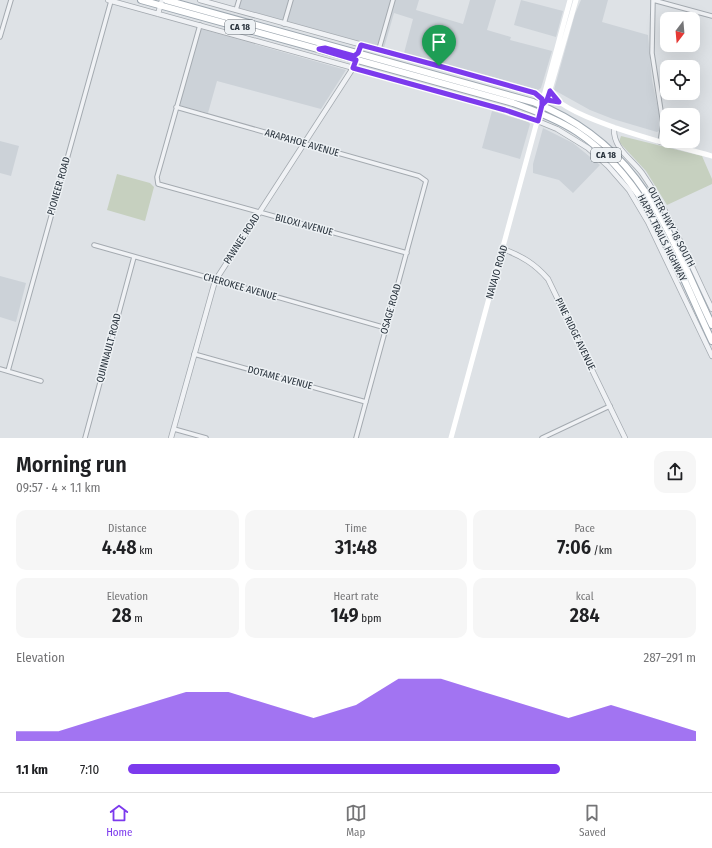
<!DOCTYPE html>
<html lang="en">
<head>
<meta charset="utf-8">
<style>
	:root { --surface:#fff; --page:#f6f6f6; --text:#202124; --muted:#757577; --line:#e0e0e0; --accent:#7c3aed }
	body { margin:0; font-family:"Fira Sans Condensed",sans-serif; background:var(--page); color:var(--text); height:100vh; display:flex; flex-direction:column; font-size:15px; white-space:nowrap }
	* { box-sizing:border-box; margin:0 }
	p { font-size:13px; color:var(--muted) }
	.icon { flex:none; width:22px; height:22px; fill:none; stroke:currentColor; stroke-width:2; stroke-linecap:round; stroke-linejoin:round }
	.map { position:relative; height:438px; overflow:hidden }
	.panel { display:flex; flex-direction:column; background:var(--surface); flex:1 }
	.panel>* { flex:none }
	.needle { width:26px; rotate:196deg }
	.tools { position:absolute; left:660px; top:12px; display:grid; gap:8px }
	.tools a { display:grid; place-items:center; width:40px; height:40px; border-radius:8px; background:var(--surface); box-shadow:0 4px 16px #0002; font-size:20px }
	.pin { position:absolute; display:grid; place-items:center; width:34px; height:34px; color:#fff; margin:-41px -17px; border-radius:50% 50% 50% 0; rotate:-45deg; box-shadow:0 0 4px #0007 }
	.pin .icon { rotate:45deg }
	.round { display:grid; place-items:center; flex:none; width:42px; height:42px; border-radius:12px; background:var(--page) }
	.overview { display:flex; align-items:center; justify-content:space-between; height:68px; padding:0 16px }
	h1 { font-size:22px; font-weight:600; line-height:30px }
	.figures { display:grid; grid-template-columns:repeat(3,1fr); gap:6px; height:68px; padding:4px 16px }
	.figures div { display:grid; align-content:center; border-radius:10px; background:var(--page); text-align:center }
	.figures b { font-size:20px; font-weight:600 }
	.figures small { font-size:11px; font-weight:400 }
	.figures p { font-size:11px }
	.chart { height:112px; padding:8px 16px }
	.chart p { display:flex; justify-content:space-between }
	.chart svg { width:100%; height:72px; margin-top:4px; fill:var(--accent); opacity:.7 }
	ul { padding:0 16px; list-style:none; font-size:13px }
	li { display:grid; grid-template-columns:64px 48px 1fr; align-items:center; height:30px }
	li i { height:10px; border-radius:5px; background:var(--accent) }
	.tabs { display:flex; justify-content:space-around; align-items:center; height:56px; border-top:1px solid var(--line); background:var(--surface); font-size:11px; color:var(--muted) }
	.tabs a { display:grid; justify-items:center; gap:2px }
	.tabs .current { color:var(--accent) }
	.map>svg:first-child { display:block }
</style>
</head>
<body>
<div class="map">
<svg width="712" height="438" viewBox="0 0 712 438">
	<rect width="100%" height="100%" fill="#dee2e6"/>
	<!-- built -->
	<path fill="#ccd2d8" d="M241 0H419L416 10 463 24 470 0H496L487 30 511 37 510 40 552 51 541 88 538 90 404 53 413 19 394 13 384 48 239 8Z
		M521 0 563 11 556 37 514 25Z
		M581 0H608L602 22 648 35 652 80 659 113V131L657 132 613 119 590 110 554 90 575 14Z
		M201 29 346 70 321 109 217 81 208 113 179 105Z
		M492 111 528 122 530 124 520 159 482 148Z
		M543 128 573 143 600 165 573 193 559 180 533 173V164Z
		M0 141 19 146 11 176 0 173Z
		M0 276 26 283 16 322 0 317Z"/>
	<!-- green -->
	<path fill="#c6d0bf" d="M621 136 702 156 712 179V184L667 205 646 171 619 142Z
		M117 174 150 183 154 187 145 221 107 210Z"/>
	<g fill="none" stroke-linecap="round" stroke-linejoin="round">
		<!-- minor casing -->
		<g stroke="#a4aab0" stroke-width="5.5">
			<path id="minor" d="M653 0 652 53 663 124 660 142
				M653 0 712 16
				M236 10 239 0
				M284 24 291 0
				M200 25 157 177 158 184 407 253
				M0 37 11 0
				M379 49 393 0
				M176 107 419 176 426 181 356 438
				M94 245 386 328
				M194 354 366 402
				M0 369 41 381
				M8 371 111 1
				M174 429 206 438
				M85 438 134 257
				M542 438 610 406"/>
		</g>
		<!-- tertiary casing -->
		<g stroke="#a4aab0" stroke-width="6">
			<path id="tertiary" d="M108 0 523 115 557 129 588 148 608 166 629 190 648 222 712 356
				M200 0 496 82 535 93 542 99
				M158 14 162 0
				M614 128C613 149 631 158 642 173 671 215 690 264 712 309
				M503 249C522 256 535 264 548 279L625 438
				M171 438 215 281 353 68 356 60"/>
		</g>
		<!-- primary casing -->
		<g stroke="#9ea8b1" stroke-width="8">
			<path id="primary" d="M141 0 513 103C536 111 557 119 577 132 648 179 677 267 712 341
				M166 0 533 102C642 145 666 228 712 325"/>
		</g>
		<!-- minor -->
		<use href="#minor" stroke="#f0f2f5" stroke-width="3.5"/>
		<!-- tertiary -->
		<use href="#tertiary" stroke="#f0f2f5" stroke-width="4.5"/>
		<!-- secondary -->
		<path stroke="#fff" stroke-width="5" d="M550 91C559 118 684 148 712 156
			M542 105 547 100 576 0
			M451 438 570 0"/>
		<!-- primary -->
		<use href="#primary" stroke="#fff" stroke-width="6"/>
	</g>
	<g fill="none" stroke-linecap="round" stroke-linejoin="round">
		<!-- route casing -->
		<g stroke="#fff" stroke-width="8">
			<path id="route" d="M439 66 361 45 358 53 354 56 325 48 319 49 356 60 353 68 505 110 538 121 542 105 547 100 559 102 550 91 547 100 542 105V99L535 93 439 66"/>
		</g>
		<!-- route -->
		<use href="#route" stroke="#7c3aed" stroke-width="5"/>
	</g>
	<g text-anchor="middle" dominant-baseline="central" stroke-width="3" stroke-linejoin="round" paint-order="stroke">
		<!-- shield labels -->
		<g fill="#edf1f4" stroke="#636b73" stroke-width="1">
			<rect x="225" y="20" width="30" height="14" rx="3"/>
			<rect x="591" y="148" width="30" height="14" rx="3"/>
		</g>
		<g font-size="9" font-weight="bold" fill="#28323c">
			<text x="240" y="27">CA 18</text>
			<text x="606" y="155">CA 18</text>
		</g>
		<!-- street labels -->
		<g font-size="10" fill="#28323c" stroke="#edf1f4">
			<text transform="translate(302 143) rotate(16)">ARAPAHOE AVENUE</text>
			<text transform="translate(59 186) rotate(-74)">PIONEER ROAD</text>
			<text transform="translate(304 225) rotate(15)">BILOXI AVENUE</text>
			<text transform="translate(671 227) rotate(62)">OUTER HWY 18 SOUTH</text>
			<text transform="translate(662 238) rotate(63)">HAPPY TRAILS HIGHWAY</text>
			<text transform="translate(242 239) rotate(-57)">PAWNEE ROAD</text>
			<text transform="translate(497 272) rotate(-74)">NAVAJO ROAD</text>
			<text transform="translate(240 287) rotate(16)">CHEROKEE AVENUE</text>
			<text transform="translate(391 309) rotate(-74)">OSAGE ROAD</text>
			<text transform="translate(575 334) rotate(64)">PINE RIDGE AVENUE</text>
			<text transform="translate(109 348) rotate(-75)">QUINNAULT ROAD</text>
			<text transform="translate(280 378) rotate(15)">DOTAME AVENUE</text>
		</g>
	</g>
</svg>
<div class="tools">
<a><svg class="needle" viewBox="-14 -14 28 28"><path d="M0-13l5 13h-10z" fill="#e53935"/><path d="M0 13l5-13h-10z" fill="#757577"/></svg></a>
<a><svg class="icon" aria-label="locate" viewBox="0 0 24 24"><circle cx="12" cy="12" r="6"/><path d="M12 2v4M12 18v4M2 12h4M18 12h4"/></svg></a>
<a><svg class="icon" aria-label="layers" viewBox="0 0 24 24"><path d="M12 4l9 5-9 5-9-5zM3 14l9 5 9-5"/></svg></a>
</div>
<div class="pin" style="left:439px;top:66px;background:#1e9e55"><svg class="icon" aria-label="arrive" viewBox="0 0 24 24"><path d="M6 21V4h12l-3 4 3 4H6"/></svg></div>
</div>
<section class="panel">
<div class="overview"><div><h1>Morning run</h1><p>09:57 · 4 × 1.1 km</p></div><a class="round"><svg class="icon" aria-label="share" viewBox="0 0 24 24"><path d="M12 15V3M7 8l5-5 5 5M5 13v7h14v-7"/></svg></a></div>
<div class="figures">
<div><p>Distance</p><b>4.48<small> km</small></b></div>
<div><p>Time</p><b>31:48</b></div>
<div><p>Pace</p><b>7:06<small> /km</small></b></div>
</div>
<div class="figures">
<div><p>Elevation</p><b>28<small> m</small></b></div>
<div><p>Heart rate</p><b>149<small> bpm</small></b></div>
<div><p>kcal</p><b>284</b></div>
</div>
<div class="chart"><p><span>Elevation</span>287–291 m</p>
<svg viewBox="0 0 160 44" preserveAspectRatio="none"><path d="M0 44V38L10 38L20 30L30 22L40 14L50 14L60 22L70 30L80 22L90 6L100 6L110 14L120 22L130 30L140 22L150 30L160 38V44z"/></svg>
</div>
<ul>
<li><b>1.1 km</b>7:10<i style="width:76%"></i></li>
</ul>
</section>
<nav class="tabs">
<a class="current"><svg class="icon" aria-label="home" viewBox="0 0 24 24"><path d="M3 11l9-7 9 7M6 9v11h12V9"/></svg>Home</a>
<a><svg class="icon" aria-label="map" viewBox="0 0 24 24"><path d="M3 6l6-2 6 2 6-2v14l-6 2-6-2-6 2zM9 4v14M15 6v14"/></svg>Map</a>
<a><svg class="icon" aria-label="saved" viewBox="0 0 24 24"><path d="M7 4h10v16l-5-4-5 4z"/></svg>Saved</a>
</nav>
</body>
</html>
